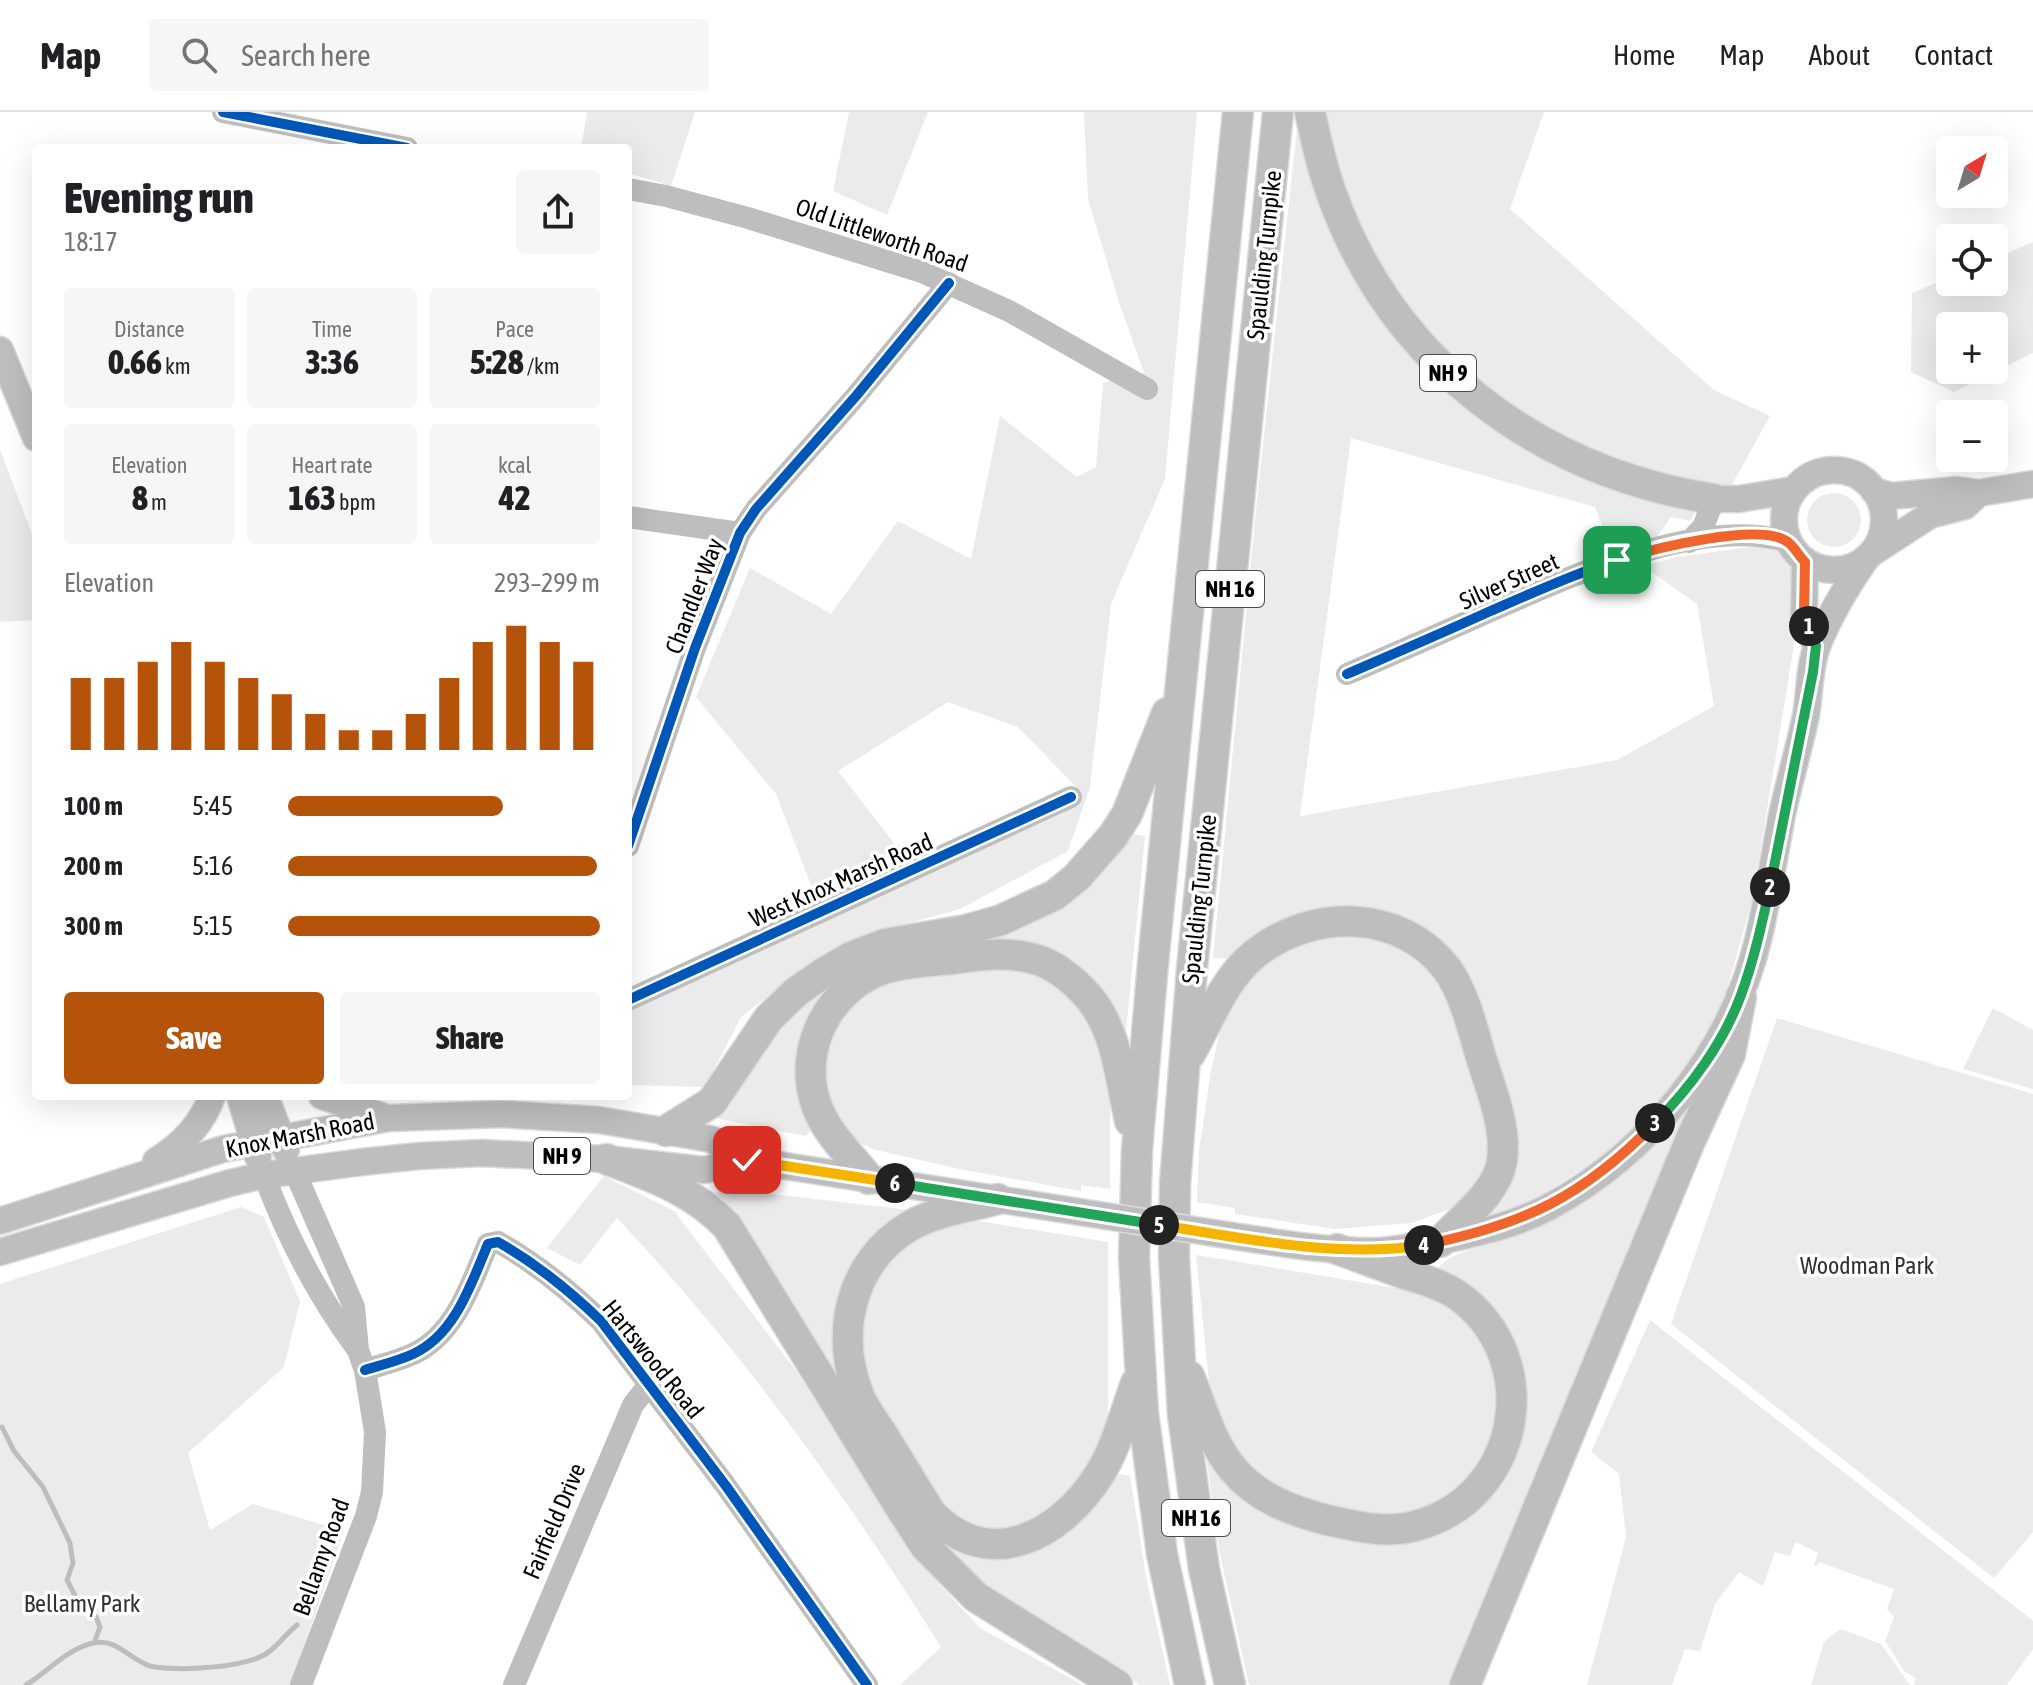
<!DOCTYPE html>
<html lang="en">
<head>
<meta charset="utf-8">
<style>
	:root { --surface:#fff; --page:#f6f6f6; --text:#202124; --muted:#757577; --line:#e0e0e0; --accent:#b45309 }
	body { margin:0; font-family:"Asap Condensed",sans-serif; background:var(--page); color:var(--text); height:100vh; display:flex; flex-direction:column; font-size:30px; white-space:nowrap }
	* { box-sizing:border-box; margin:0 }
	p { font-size:26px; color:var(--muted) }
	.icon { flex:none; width:44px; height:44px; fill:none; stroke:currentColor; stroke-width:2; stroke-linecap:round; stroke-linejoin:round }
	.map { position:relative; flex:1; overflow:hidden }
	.side { position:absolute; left:32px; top:32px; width:600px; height:956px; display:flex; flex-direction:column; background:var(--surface); border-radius:8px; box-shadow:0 8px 32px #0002 }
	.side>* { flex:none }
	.needle { width:52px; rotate:38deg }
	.controls { position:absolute; left:1936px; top:24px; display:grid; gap:16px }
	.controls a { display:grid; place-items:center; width:72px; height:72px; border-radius:8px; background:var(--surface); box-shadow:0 8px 32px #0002; font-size:40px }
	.pin { position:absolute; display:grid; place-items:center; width:68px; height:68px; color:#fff; margin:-34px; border-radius:16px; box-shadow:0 4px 12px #0006 }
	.km { position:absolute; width:40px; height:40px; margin:-20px; border-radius:50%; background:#222; color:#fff; font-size:22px; line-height:40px; text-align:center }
	.round { display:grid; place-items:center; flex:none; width:84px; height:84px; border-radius:8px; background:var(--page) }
	.summary { display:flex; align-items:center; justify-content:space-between; height:136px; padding:0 32px }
	h1 { font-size:44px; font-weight:800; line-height:60px }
	.metrics { display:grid; grid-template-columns:repeat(3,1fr); gap:12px; height:136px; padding:8px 32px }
	.metrics div { display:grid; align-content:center; border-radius:8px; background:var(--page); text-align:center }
	.metrics b { font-size:34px; font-weight:800 }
	.metrics small { font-size:22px; font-weight:400 }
	.metrics p { font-size:22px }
	.chart { height:224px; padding:16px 32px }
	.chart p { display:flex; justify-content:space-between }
	.chart svg { width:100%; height:144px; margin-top:8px; stroke:var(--accent); stroke-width:6 }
	.button { display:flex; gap:16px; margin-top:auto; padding:16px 32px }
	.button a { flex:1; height:92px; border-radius:8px; background:var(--accent); color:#fff; font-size:32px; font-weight:800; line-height:92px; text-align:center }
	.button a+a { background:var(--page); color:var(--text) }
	ul { padding:0 32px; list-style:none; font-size:26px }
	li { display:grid; grid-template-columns:128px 96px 1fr; align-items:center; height:60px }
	li i { height:20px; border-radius:10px; background:var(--accent) }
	header { display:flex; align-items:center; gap:48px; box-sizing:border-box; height:112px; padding:0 40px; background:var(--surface); border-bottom:2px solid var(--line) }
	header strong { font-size:38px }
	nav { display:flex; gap:44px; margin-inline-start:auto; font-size:28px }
	.search { width:560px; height:72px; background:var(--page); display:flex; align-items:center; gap:20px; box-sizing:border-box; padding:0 28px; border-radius:8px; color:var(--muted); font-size:30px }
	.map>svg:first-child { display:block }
</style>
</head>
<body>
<header>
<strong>Map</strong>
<div class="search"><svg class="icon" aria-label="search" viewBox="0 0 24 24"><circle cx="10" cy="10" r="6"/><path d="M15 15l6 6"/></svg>Search here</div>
<nav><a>Home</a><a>Map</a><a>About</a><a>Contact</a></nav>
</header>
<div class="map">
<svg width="2033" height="1573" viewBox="0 0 2033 1573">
	<rect width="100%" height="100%" fill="#fff"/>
	<!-- green -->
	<path fill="#ebebeb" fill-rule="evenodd" d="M587 0H695L671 74 628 61V36H581Z
		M849 0H928L887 103 833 79Z
		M1084 0H1197L1165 367 1111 492 1090 675 1068 739 960 797 887 817 799 860 741 905 705 975 628 973V900L705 858 1064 701 1080 679 1018 615 948 590 838 659 900 739 813 778 776 682 696 585 750 456 831 502 898 409 971 447 1000 304 1077 365 1096 355 1103 271 1144 261 1120 193 1088 87Z
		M1320 0H1544L1510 97 1714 278 1770 304 1729 378 1627 353 1552 321 1465 262 1407 200 1353 111Z
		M1304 15 1424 249 1697 395 1691 409 1671 405 1654 429 1619 438 1608 430 1595 395 1351 326 1300 704 1617 648 1714 594 1697 492 1643 454 1677 445 1756 434 1780 436 1790 445 1795 466V527L1752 789 1727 877 1706 927 1653 1001 1598 1047 1539 1085 1479 1110 1501 1078 1471 877 1398 806 1229 847 1213 846 1256 398 1297 16Z
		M2033 130V241L1954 280 1911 260 1912 181 1950 165V170H1994V147ZM1950 214H1994V258H1950Z
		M0 338 36 432V508L0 510Z
		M1807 408a27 27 0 1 1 54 0a27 27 0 1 1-54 0Z
		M1128 721 1145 724 1126 919H1118L1031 834 828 885 816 1013 806 1024 714 1006 718 998 811 875 978 822Z
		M1339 816 1407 834 1447 876 1493 1021 1489 1047 1478 1070 1461 1090 1450 1097 1412 1111 1334 1117 1235 1102V1096L1197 1090 1199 1039 1211 959 1224 901 1263 847Z
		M995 848 1073 875 1110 954V1077L1081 1073V1079L964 1058 876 1038 855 1029 824 991 823 930 869 872Z
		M1993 896 2033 918V977L1963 957Z
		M1777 906 2033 982V1420L1994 1466 1671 1212Z
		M1690 993 1456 1573H1249L1219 1438 1206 1343 1263 1392 1446 1413 1522 1276 1434 1162C1446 1139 1480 1137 1504 1128 1585 1096 1635 1061 1690 993Z
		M604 1064 674 1099 797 1260 912 1443 980 1516 1083 1573H900L941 1535C846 1383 741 1237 617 1106L580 1153 547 1136Z
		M722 1076 927 1100 910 1110 842 1227 925 1400 993 1440 1113 1361 1130 1364 1146 1465 1170 1573H1140L983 1474 947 1441 711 1085Z
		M241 1095 264 1105 300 1189 284 1255 188 1341 210 1418 253 1392 344 1419 292 1569 290 1573H0V1172Z
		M972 1108 1108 1130V1302L1099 1336 1083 1368 1029 1416 990 1420 950 1401 875 1287 863 1255 862 1205 880 1159 917 1122Z
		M1196 1143 1426 1181 1467 1201 1503 1268 1489 1346 1441 1391 1392 1407 1289 1388 1236 1345 1211 1288Z
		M1650 1208 2033 1509V1537L2007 1573H1914L1916 1566 1905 1560 1885 1529 1894 1505 1887 1497 1894 1477 1819 1450 1817 1454 1814 1453 1818 1441 1796 1430 1790 1444 1775 1440 1763 1474 1739 1460 1715 1492 1700 1539 1685 1537 1672 1573H1587L1626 1425 1619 1362 1591 1340Z
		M1840 1517 1881 1532 1910 1573H1811L1824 1530Z"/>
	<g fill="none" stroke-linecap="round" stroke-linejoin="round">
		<!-- stream -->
		<path stroke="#bdbdbd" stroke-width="5" d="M2 1315 14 1339 43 1375 70 1431 73 1451 67 1468 81 1495 96 1505 100 1515 94 1531
			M26 1573C47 1560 70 1535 94 1531 117 1526 130 1548 150 1554 175 1560 250 1556 270 1539 280 1531 287 1521 297 1513"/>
		<!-- major casing -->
		<g stroke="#dbdbdb" stroke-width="29">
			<path id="major" d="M0 238 36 326
				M1784 408a50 50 0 1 1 100 0a50 50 0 1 1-100 0Z
				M1874 379 1891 384 1957 378 1979 381 2033 372
				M1714 387H1739L1793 378
				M1873 440 1930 403 1965 394 1979 381
				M1805 450 1804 502 1816 534
				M240 984 258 1045
				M265 984 286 1038
				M322 984 382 1004
				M156 1049C182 1033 202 1013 212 984
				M0 1109 223 1037 389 1006 502 1002 599 1008 711 1027 747 1048
				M1233 1124C1281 1131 1329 1140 1378 1139 1401 1138 1426 1132 1449 1127 1483 1120 1516 1112 1547 1096 1649 1042 1731 940 1758 828 1768 787 1774 745 1782 703 1789 670 1799 637 1806 603 1810 581 1809 553 1818 532 1830 502 1847 474 1865 448
				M0 1140 230 1071 264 1063 362 1050 419 1044 481 1041 606 1047 704 1058 747 1048 1080 1100"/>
		</g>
		<!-- highway casing -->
		<g stroke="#dbdbdb" stroke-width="33">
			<path id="highway" d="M1310 0C1316 28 1322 56 1332 83 1393 252 1539 360 1714 387
				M1190 942C1209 908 1225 865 1256 841 1313 796 1401 797 1447 857 1464 881 1472 914 1480 942 1490 975 1507 1014 1502 1049 1497 1081 1461 1107 1440 1130
				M666 1019 712 990 769 906 796 880 822 862 851 845 885 832 966 818 1001 808 1055 783 1077 765 1113 724 1127 702 1167 601
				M606 1047C653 1065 692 1078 727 1114L900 1395 926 1435 976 1485 1117 1573
				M869 1067C850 1043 826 1021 816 992 797 936 830 873 887 856 908 850 931 849 953 847 981 843 1010 839 1038 848 1056 854 1074 869 1087 883 1117 917 1120 966 1130 1009
				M998 1087C969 1095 936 1099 910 1114 849 1150 834 1224 860 1286 866 1299 875 1311 883 1323 899 1349 915 1375 931 1401 989 1462 1060 1424 1099 1363 1116 1336 1125 1301 1136 1271
				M1189 1264C1202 1295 1211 1331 1233 1357 1257 1386 1292 1399 1327 1408 1359 1415 1389 1423 1422 1412 1521 1381 1544 1248 1460 1185 1443 1173 1425 1168 1405 1162 1382 1154 1360 1145 1337 1137
				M1190 1573 1162 1442 1143 1301 1134 1146 1137 1038 1153 851 1238 0
				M1230 1573 1204 1457 1183 1303 1174 1146 1175 1072 1192 857 1278 0
				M1465 1573 1690 1029 1730 942 1741 885"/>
		</g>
		<!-- minor -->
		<path stroke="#bebebe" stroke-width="22" d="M223 0 407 36
			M628 77 666 84 748 106 922 160 1009 199 1147 277
			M628 405 740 421
			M1689 430 1703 415 1714 387
			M1347 562C1393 542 1440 522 1486 501 1565 467 1702 402 1788 430
			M628 734 695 536 740 421 756 397 856 284 949 171
			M628 888 1071 685
			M295 1060 354 1195 358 1238 365 1258 375 1320 372 1380 366 1404 301 1573
			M264 1063C287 1125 318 1184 357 1237
			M365 1258C381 1253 398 1249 413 1242 455 1223 471 1172 488 1132L498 1130C535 1151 570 1179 601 1209L726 1374 867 1573
			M514 1573 633 1293 650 1271"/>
		<!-- major -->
		<use href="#major" stroke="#bebebe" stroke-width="26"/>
		<!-- highway -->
		<use href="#highway" stroke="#bebebe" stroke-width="30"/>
		<!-- major-bridge casing -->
		<g stroke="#dbdbdb" stroke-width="29" stroke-linecap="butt">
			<path id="major-bridge" d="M1080 1100 1233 1124"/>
		</g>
		<!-- major-bridge -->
		<use href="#major-bridge" stroke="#bebebe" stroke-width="26"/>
		<!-- cycleway casing -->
		<g stroke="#fff" stroke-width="15">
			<path id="cycleway" d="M223 0 407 36
				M1347 562C1393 542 1440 522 1486 501 1565 467 1702 402 1788 430
				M628 734 695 536 740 421 756 397 856 284 949 171
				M628 888 1071 685
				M365 1258C381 1253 398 1249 413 1242 455 1223 471 1172 488 1132L498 1130C535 1151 570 1179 601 1209L726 1374 867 1573"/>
		</g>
		<!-- cycleway -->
		<use href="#cycleway" stroke="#0057b8" stroke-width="10"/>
	</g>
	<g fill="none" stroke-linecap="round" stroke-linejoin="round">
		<!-- split-1 casing -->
		<g stroke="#fff" stroke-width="16">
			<path id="split-1" d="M1617 448C1649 438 1763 408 1789 431 1795 436 1799 444 1805 450L1804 502 1809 514"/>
		</g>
		<!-- split-2 casing -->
		<g stroke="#fff" stroke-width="16">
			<path id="split-2" d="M1770 775 1813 560 1816 534 1809 514"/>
		</g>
		<!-- split-3 casing -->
		<g stroke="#fff" stroke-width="16">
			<path id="split-3" d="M1655 1011C1690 976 1724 930 1741 883 1754 848 1762 811 1770 775"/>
		</g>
		<!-- split-4 casing -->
		<g stroke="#fff" stroke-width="16">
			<path id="split-4" d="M1424 1133C1523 1113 1583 1085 1655 1011"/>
		</g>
		<!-- split-5 casing -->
		<g stroke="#fff" stroke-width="16">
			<path id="split-5" d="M1159 1113C1246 1126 1336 1147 1424 1133"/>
		</g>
		<!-- split-6 casing -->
		<g stroke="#fff" stroke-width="16">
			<path id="split-6" d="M895 1071 1159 1113"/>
		</g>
		<!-- split-7 casing -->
		<g stroke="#fff" stroke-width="16">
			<path id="split-7" d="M747 1048 895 1071"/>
		</g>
		<!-- split-1 -->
		<use href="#split-1" stroke="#f0652b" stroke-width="10"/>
		<!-- split-2 -->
		<use href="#split-2" stroke="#22a559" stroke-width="10"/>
		<!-- split-3 -->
		<use href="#split-3" stroke="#22a559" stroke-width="10"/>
		<!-- split-4 -->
		<use href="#split-4" stroke="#f0652b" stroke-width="10"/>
		<!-- split-5 -->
		<use href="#split-5" stroke="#f5b400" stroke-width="10"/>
		<!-- split-6 -->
		<use href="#split-6" stroke="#22a559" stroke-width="10"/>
		<!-- split-7 -->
		<use href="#split-7" stroke="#f5b400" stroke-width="10"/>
	</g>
	<g text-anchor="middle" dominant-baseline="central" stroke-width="7" stroke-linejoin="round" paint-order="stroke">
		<!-- shield labels -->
		<g fill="#fff" stroke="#4c4c4c" stroke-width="2">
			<rect x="1420" y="243" width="56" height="36" rx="6"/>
			<rect x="1196" y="459" width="68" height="36" rx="6"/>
			<rect x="534" y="1026" width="56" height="36" rx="6"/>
			<rect x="1162" y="1388" width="68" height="36" rx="6"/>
		</g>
		<g font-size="22" font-weight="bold" fill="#000">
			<text x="1448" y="261">NH 9</text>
			<text x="1230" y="477">NH 16</text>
			<text x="562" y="1044">NH 9</text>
			<text x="1196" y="1406">NH 16</text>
		</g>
		<!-- street labels -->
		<g font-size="24" fill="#000" stroke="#fff">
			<text transform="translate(882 123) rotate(19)">Old Littleworth Road</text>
			<text transform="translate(1264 143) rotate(-84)">Spaulding Turnpike</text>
			<text transform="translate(1509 469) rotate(-24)">Silver Street</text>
			<text transform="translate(694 484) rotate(-69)">Chandler Way</text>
			<text transform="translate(841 768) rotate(-24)">West Knox Marsh Road</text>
			<text transform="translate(1199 787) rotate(-84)">Spaulding Turnpike</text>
			<text transform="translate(300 1023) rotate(-11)">Knox Marsh Road</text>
			<text transform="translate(653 1247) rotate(51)">Hartswood Road</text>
			<text transform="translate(554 1409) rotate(-67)">Fairfield Drive</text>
			<text transform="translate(321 1445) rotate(-70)">Bellamy Road</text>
		</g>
		<!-- park labels -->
		<g font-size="24" fill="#313131" stroke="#fff">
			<text x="1867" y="1153">Woodman Park</text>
			<text x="82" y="1491">Bellamy Park</text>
		</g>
	</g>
</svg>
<div class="controls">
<a><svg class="needle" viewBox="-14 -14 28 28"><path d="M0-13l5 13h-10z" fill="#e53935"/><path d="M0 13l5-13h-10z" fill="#757577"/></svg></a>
<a><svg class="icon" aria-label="locate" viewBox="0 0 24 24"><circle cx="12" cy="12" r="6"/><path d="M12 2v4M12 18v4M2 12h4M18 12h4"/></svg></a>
<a>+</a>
<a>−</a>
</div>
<div class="pin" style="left:1617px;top:448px;background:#1e9e55"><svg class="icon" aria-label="arrive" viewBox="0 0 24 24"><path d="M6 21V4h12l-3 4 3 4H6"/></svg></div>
<div class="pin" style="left:747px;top:1048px;background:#d93025"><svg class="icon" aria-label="check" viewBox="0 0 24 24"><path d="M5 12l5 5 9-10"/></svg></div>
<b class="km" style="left:1809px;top:514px">1</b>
<b class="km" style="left:1770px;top:775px">2</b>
<b class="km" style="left:1655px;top:1011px">3</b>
<b class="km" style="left:1424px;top:1133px">4</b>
<b class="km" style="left:1159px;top:1113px">5</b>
<b class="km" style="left:895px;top:1071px">6</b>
<section class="side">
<div class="summary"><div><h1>Evening run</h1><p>18:17</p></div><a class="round"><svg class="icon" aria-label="share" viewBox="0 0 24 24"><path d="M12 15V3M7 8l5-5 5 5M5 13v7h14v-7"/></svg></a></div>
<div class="metrics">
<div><p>Distance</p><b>0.66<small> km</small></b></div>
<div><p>Time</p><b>3:36</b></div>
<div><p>Pace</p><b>5:28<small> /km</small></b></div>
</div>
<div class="metrics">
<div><p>Elevation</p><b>8<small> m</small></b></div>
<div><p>Heart rate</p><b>163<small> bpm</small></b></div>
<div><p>kcal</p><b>42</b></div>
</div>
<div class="chart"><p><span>Elevation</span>293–299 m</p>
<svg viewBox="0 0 160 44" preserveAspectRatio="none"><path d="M5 44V22M15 44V22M25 44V17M35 44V11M45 44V17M55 44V22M65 44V27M75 44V33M85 44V38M95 44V38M105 44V33M115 44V22M125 44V11M135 44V6M145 44V11M155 44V17"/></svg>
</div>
<ul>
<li><b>100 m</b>5:45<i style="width:69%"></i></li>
<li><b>200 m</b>5:16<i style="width:99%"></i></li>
<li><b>300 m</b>5:15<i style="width:100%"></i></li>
</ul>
<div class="button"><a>Save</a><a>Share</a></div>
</section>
</div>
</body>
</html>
